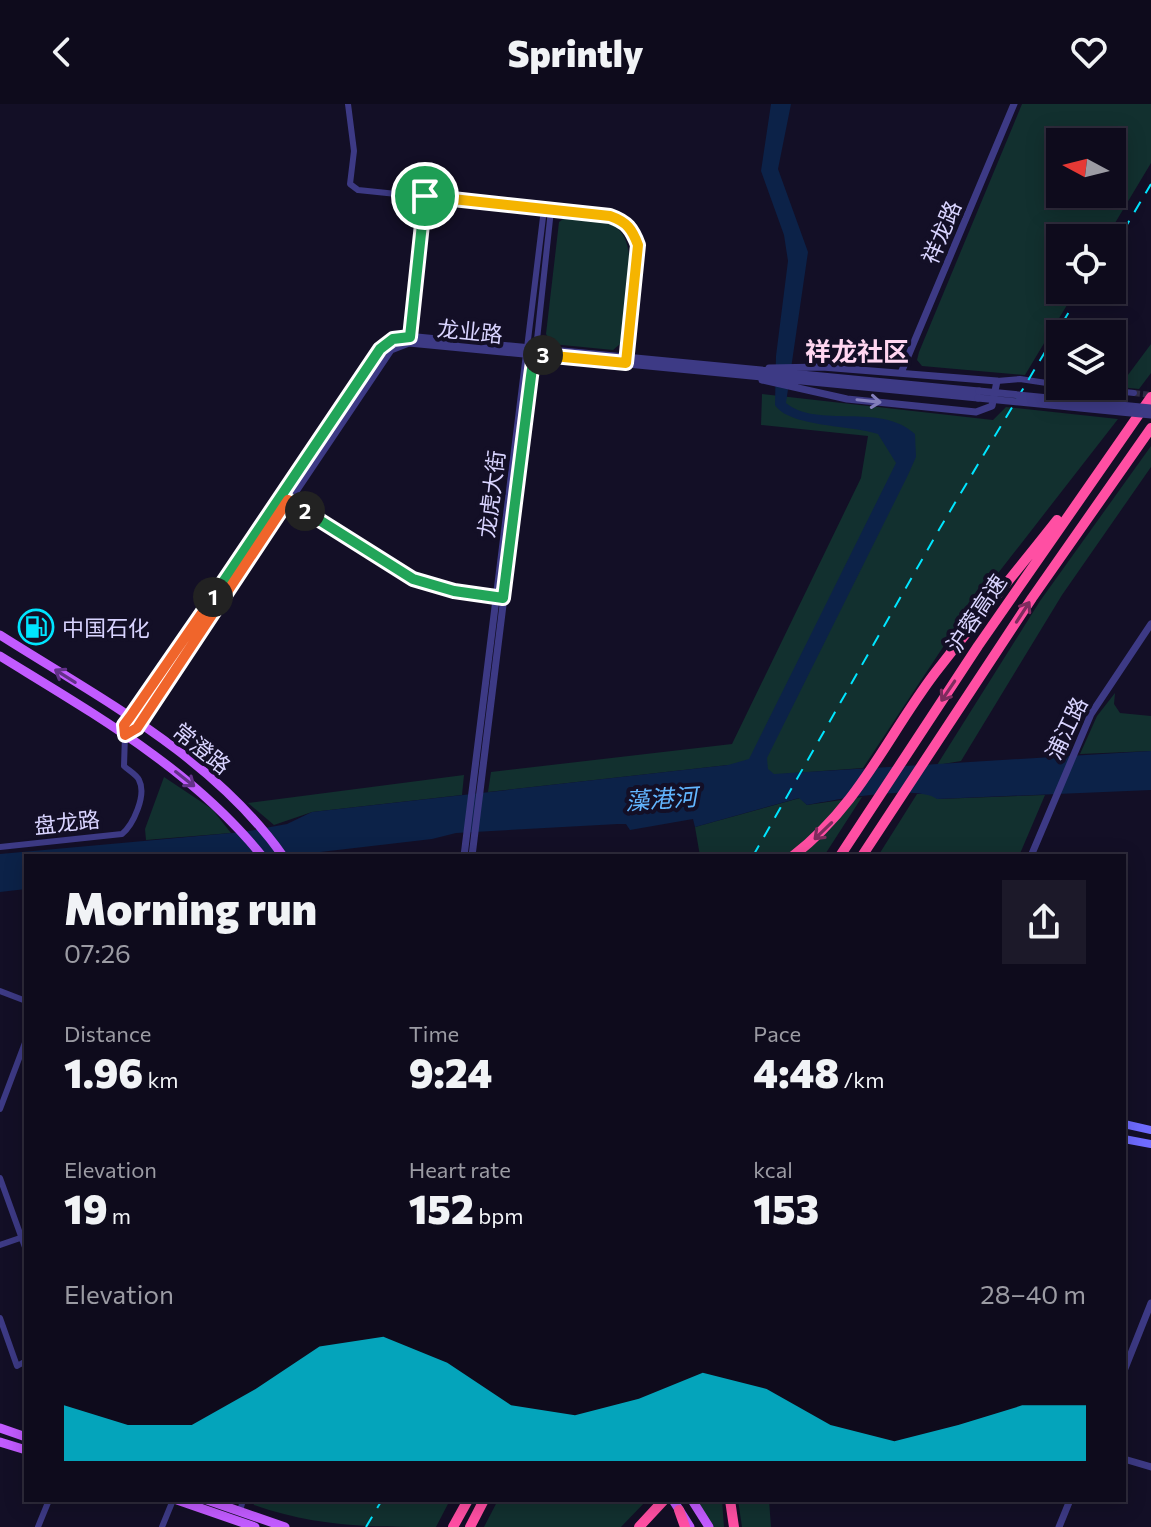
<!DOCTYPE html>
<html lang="en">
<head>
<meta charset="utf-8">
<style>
	:root { --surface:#0e0b1c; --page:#1c1929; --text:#f1f3f6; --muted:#9b9ba3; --line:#2e2b3b; --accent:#00e5ff }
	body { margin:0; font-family:Commissioner,"Noto Sans SC",sans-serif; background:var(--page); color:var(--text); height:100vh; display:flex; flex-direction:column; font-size:30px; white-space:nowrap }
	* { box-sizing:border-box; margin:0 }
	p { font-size:26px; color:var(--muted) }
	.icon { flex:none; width:44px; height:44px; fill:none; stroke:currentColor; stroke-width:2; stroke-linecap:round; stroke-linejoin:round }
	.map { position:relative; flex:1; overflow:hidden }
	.panel { position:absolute; left:24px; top:750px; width:1102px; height:648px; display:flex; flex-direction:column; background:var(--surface); border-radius:0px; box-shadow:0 4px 20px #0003,0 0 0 2px var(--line) }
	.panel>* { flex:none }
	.needle { width:52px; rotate:277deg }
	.fabs { position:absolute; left:1046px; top:24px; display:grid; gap:16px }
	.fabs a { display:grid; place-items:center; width:80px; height:80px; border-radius:0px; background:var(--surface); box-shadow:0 4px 20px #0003,0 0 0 2px var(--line); font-size:40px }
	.pin { position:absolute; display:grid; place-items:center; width:68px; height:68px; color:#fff; margin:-34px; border:4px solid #fff; border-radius:50%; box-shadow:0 2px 8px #0007 }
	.km { position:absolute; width:40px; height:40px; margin:-20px; border-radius:50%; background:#222; color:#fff; font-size:22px; line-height:40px; text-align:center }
	.round { display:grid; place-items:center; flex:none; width:84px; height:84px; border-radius:0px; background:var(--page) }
	.overview { display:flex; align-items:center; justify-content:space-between; height:136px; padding:0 40px }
	h1 { font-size:44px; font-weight:800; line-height:60px }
	.figures { display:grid; grid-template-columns:repeat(3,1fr); gap:12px; height:136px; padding:8px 40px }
	.figures div { display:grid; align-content:center }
	.figures b { font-size:40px; font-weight:800 }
	.figures small { font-size:22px; font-weight:400 }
	.figures p { font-size:22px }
	.chart { height:224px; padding:16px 40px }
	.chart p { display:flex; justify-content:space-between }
	.chart svg { width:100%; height:144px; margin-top:8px; fill:var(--accent); opacity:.7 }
	header { display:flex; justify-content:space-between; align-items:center; height:104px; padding:0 40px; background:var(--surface); font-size:36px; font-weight:800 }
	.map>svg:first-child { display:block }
</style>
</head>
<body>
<header><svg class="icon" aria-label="back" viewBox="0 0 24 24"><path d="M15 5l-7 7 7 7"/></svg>Sprintly<svg class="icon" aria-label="heart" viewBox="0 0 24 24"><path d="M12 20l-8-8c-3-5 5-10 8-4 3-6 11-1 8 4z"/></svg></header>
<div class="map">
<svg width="1151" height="1423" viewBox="0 0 1151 1423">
	<rect width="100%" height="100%" fill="#130f26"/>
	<!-- green -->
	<path fill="#12302f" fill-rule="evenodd" d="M1022 0H1151V59L1106 134H1060V186H1076L1025 271 922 262 917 256 919 248ZM1060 38H1112V90H1060Z
		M566 113C581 115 601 114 614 122 643 138 624 212 620 240L613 246 552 240 546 230 559 118Z
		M1151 240V269L1139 285 1119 283Z
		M762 290 993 316 1006 303 1118 315 957 522 863 664 730 674 728 661 488 688 491 668 732 640 861 374 868 332 761 321Z
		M1151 342V363L1062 491 961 657 937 661 1040 497Z
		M1115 589 1114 600 1120 609 1151 612V647L1080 650 1097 612Z
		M464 671 462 691 312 708 274 721 248 699Z
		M164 673 212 705 231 729 146 736 145 725Z
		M917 690H931L938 695 1045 691 1019 752H878Z
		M862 693 824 752H700L695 723 800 694 807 701Z
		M252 1396H450L436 1423C369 1423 318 1423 254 1401Z
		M498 1396H647L621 1423H484Z
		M696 1396H722L724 1423H712Z
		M738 1396H769L771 1423H742Z"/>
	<!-- water -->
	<path fill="#0c2248" d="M771 0H791L778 65 808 148 786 299C817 325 881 298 915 330L916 353 908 371 767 654 768 665 774 670 1151 647V686L937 695C917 680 833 696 807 701L799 694 695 723 693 715 630 726 626 720H618L456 729 432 735 286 752H26V785L0 788V750L243 728 287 720 312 708 728 661 749 655 896 359 878 330C851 321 789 323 775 301L776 252 788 157 784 131 761 67Z"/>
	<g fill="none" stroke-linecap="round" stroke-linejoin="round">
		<!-- minor-tunnel -->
		<path stroke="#312d47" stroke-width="6" stroke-dasharray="6 3" stroke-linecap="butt" d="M1134 289 1151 291"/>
		<!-- minor -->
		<path stroke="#3d3a85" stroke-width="6" d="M348 0 354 47 350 80 358 86 610 112 624 117 638 141 627 256
			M409 236 425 92
			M527 244 544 105
			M536 245 551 106
			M997 277 1020 275 1060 281
			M1071 282 1134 289
			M281 391 413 475 454 487 500 493
			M0 743 122 730C133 721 147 691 139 676 137 671 128 666 124 662L125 631
			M0 887 26 897
			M0 1005 26 936
			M0 1074 26 1146
			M0 1141 26 1132
			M0 1214 17 1262 26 1257
			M240 1407 243 1396
			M38 1423 49 1396
			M162 1423 173 1396"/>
		<!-- tertiary -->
		<path stroke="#3d3a85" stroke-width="7" d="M901 269 1014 0
			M762 276 847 295 976 308 992 302 997 277 822 263 769 264
			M978 294 409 239 391 246 137 624 125 631 124 621 130 613 380 245 393 235 417 233 979 287
			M464 752 527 246
			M472 752 534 250
			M1031 752 1091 610 1151 520
			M1124 1267 1151 1199
			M1124 1355 1151 1363
			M1059 1423 1070 1396"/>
		<!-- secondary -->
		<path stroke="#6f6bff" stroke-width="8" d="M1124 1020 1151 1026
			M1124 1035 1151 1040"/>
		<!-- primary -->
		<path stroke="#c25bff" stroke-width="9" d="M0 531C101 595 213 653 283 752
			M0 552C94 610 192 665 262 752
			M0 1324 26 1333
			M0 1338 26 1346
			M177 1396 255 1423
			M207 1396 285 1423
			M673 1396 690 1423
			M692 1396 709 1423"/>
		<!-- motorway -->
		<path stroke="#ff4fa3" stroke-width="10" d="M793 752C860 700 886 634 935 569 975 517 1017 467 1057 416
			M840 752 978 542 1151 293
			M862 752 1032 494 1151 324
			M730 1396 734 1423
			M679 1406 685 1423
			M453 1423 468 1396
			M470 1423 484 1396
			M639 1423 664 1396"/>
		<!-- rail -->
		<path stroke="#00e5ff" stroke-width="2" stroke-dasharray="12 10" stroke-linecap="butt" d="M1112 146 1151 80
			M753 752 940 424 1082 186
			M366 1423 382 1396"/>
		<!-- tertiary-bridge -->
		<path stroke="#3d3a85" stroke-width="7" d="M979 287 1151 304
			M978 294 1151 311"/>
	</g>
	<!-- one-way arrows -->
	<defs><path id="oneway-shaft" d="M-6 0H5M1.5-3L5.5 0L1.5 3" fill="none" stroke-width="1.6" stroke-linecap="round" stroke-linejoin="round" transform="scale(2)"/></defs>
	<use stroke="#837fbc" href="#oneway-shaft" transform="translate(869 297) rotate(6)"/>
	<g stroke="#7d2c5e">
		<use href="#oneway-shaft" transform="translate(1023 508) rotate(-57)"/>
		<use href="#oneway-shaft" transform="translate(948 587) rotate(124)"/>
		<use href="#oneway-shaft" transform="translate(823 727) rotate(136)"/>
	</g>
	<g stroke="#623188">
		<use href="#oneway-shaft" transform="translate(65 572) rotate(-148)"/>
		<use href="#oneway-shaft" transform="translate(185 675) rotate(38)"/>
	</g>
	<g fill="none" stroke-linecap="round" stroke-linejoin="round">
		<!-- split-1 casing -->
		<g stroke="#fff" stroke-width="16">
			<path id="split-1" d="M213 493 380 245 393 235 410 233 425 92"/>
		</g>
		<!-- split-2 casing -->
		<g stroke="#fff" stroke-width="16">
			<path id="split-2" d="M213 493 130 613 124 621 125 631 137 624 288 396 305 407"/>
		</g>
		<!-- split-3 casing -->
		<g stroke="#fff" stroke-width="16">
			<path id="split-3" d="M305 407 413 475 454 487 503 494 531 272 534 251H543"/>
		</g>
		<!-- split-4 casing -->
		<g stroke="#fff" stroke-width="16">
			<path id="split-4" d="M425 92 610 112C627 118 632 125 638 141L626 259 543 251"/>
		</g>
		<!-- split-1 -->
		<use href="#split-1" stroke="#22a559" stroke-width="10"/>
		<!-- split-2 -->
		<use href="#split-2" stroke="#f0652b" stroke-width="10"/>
		<!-- split-3 -->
		<use href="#split-3" stroke="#22a559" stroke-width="10"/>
		<!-- split-4 -->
		<use href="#split-4" stroke="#f5b400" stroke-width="10"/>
	</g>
	<!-- icons -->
	<defs>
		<g id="fuel-ring" transform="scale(1.8)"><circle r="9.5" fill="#130f26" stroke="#00e5ff" stroke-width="1.5"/><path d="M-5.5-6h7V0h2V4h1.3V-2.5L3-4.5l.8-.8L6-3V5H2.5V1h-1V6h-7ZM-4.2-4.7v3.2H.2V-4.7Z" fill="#00e5ff"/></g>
	</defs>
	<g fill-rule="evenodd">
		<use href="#fuel-ring" x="36" y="523"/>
	</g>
	<g text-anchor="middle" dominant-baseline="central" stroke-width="8" stroke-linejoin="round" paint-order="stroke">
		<!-- street labels -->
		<g font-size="22" fill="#d9d4ff" stroke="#130f26">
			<text transform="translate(941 128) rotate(-67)">祥龙路</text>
			<text transform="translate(470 227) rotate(6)">龙业路</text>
			<text transform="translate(491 390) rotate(-83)">龙虎大街</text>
			<text transform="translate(976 509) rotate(-56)">沪蓉高速</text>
			<text transform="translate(1066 624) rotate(-64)">浦江路</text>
			<text transform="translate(202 644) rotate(39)">常澄路</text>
			<text transform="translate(67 718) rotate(-6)">盘龙路</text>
		</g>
		<!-- poi labels -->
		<g font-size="22" fill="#d9d4ff" stroke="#130f26" text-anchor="start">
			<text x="62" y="523">中国石化</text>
		</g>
		<!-- water labels -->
		<g font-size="24" font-style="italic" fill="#62b6ff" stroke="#130f26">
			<text transform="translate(661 694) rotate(-4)">藻港河</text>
		</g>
		<!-- quarter labels -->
		<g font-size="26" font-weight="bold" fill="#ffd6f0" stroke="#130f26">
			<text x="857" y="246">祥龙社区</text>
		</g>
	</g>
</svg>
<div class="fabs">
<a><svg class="needle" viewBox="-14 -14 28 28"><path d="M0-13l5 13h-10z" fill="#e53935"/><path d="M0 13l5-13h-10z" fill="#9b9ba3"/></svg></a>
<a><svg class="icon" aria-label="locate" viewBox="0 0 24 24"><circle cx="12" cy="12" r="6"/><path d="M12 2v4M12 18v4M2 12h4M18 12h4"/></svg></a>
<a><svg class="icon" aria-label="layers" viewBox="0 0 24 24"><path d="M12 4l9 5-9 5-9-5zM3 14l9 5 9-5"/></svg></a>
</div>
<div class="pin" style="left:425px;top:92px;background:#1e9e55"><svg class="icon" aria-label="arrive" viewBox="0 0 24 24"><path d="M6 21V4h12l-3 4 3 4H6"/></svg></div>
<b class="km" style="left:213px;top:493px">1</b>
<b class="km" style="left:305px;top:407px">2</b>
<b class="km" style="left:543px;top:251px">3</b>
<section class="panel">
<div class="overview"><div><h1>Morning run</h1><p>07:26</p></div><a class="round"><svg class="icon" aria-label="share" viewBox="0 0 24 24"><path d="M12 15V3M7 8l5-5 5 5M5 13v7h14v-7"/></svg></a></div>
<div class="figures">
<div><p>Distance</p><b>1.96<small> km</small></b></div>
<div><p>Time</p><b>9:24</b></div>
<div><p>Pace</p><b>4:48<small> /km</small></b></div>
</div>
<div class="figures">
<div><p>Elevation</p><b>19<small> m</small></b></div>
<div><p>Heart rate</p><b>152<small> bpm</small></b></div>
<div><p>kcal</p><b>153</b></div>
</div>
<div class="chart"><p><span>Elevation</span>28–40 m</p>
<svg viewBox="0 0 160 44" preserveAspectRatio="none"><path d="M0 44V27L10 33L20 33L30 22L40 9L50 6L60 14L70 27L80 30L90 25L100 17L110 22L120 33L130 38L140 33L150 27L160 27V44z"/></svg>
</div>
</section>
</div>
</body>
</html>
